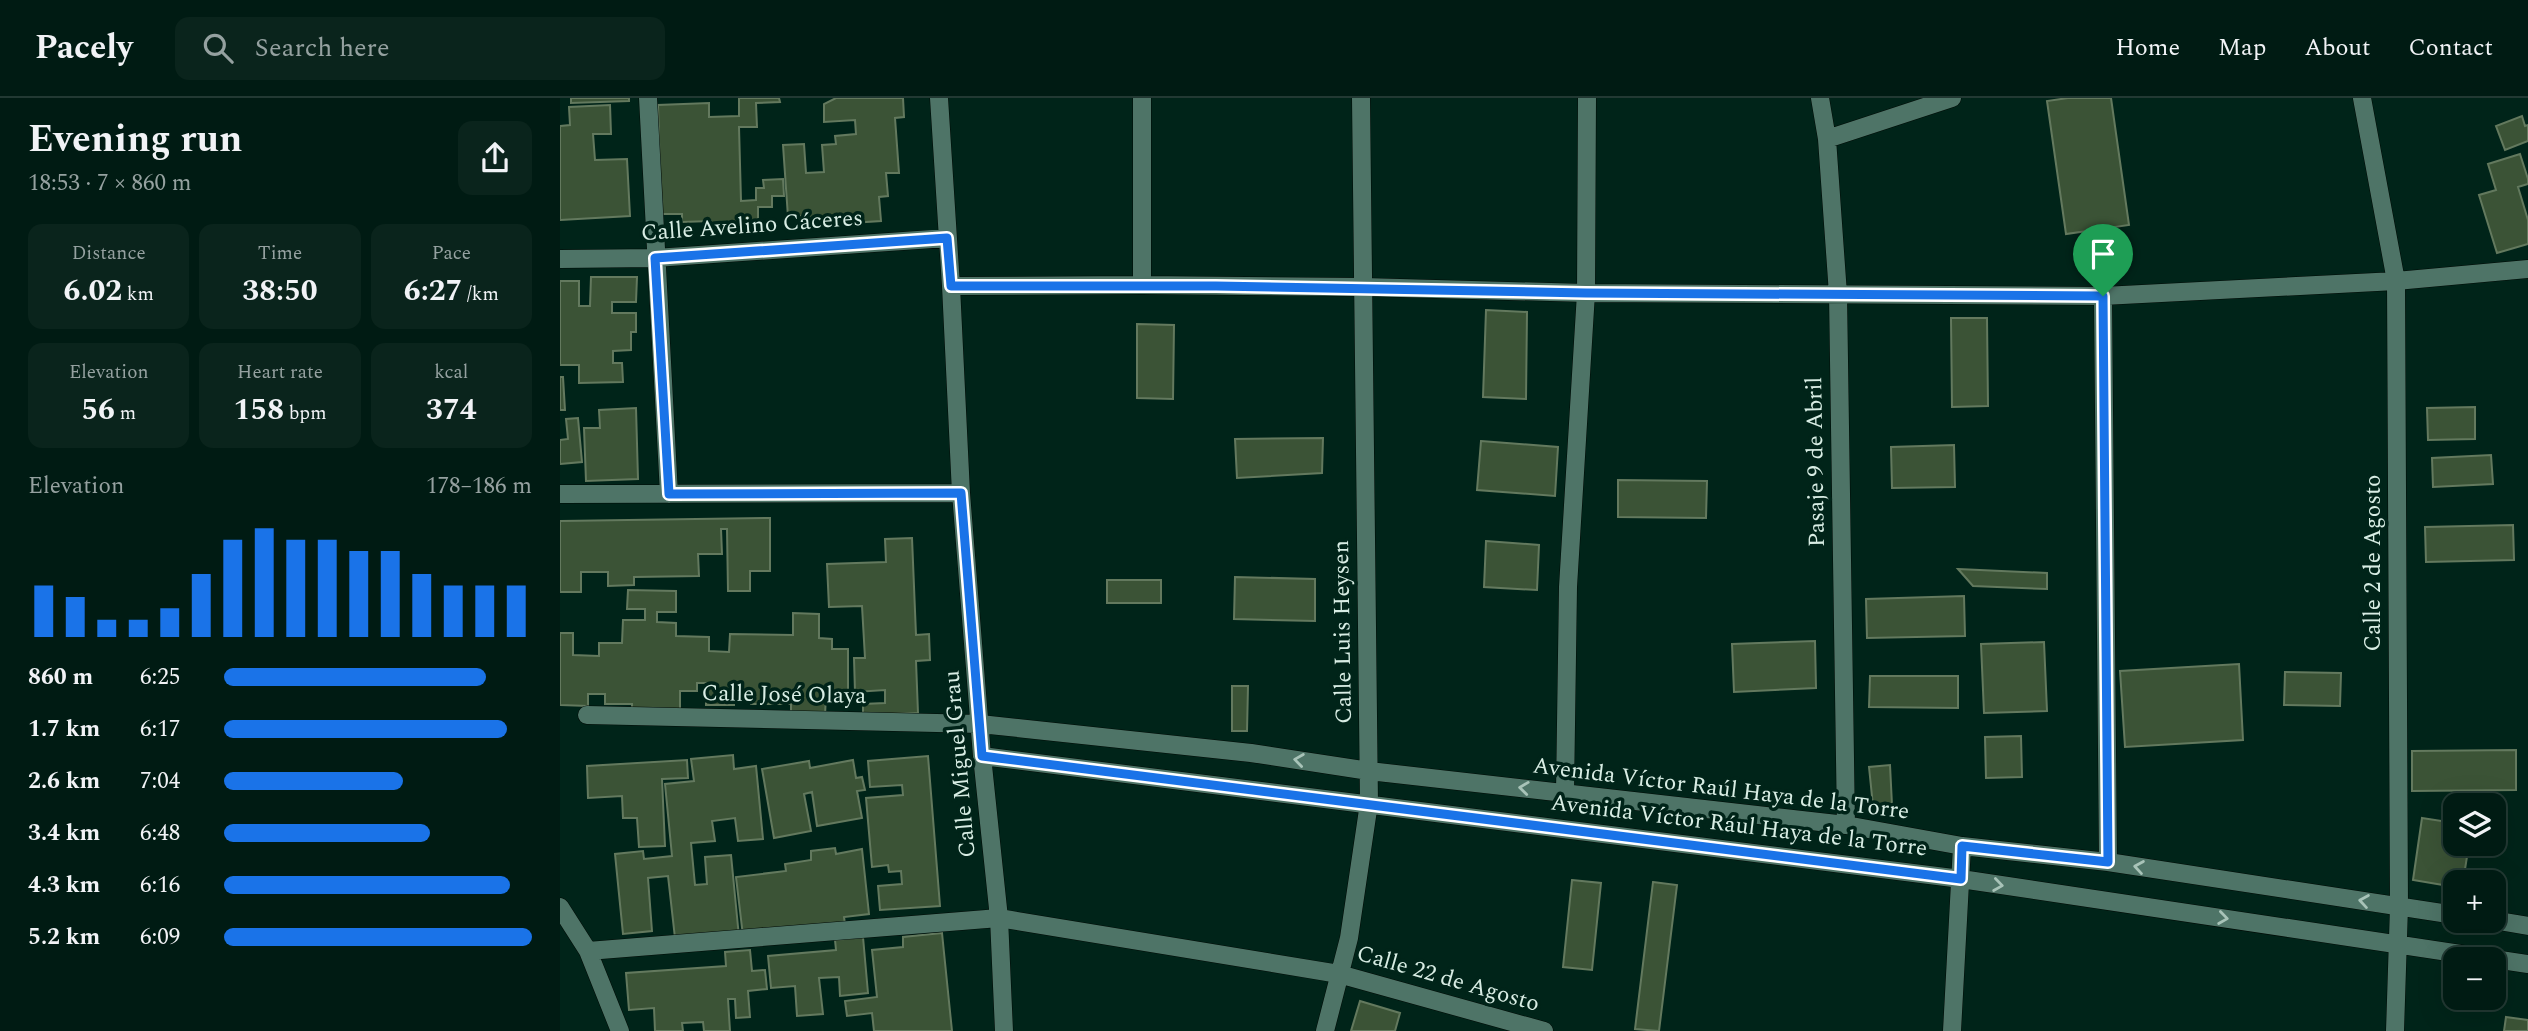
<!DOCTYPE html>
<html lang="en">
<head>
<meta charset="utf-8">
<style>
	:root { --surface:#001b13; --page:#0a241c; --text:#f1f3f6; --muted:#95a1a0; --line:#223933; --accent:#1a73e8 }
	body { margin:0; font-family:Spectral,serif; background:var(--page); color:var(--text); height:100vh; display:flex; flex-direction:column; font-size:26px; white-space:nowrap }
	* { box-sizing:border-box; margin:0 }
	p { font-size:23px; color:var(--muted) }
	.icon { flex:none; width:38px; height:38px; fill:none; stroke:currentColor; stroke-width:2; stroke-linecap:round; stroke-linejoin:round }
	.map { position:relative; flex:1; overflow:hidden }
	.side { display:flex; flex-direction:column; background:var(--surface); width:560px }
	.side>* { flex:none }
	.fabs { position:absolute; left:1883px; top:695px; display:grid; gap:14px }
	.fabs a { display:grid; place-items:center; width:63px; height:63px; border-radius:14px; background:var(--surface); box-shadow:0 7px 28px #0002,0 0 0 2px var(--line); font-size:35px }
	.pin { position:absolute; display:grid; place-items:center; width:60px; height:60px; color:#fff; margin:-72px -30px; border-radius:50% 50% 50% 0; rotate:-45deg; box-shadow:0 0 7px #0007 }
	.pin .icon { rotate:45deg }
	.round { display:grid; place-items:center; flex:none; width:74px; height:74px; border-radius:14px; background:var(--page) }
	.head { display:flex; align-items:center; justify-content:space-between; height:119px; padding:0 28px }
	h1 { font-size:38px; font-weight:700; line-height:52px }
	.metrics { display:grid; grid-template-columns:repeat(3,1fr); gap:10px; height:119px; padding:7px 28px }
	.metrics div { display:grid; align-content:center; border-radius:14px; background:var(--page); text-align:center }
	.metrics b { font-size:30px; font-weight:700 }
	.metrics small { font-size:19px; font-weight:400 }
	.metrics p { font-size:19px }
	.chart { height:196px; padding:14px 28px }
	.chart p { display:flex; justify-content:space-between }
	.chart svg { width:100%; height:126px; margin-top:7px; stroke:var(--accent); stroke-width:6 }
	ul { padding:0 28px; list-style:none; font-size:23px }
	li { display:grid; grid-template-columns:112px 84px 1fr; align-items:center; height:52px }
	li i { height:18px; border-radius:9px; background:var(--accent) }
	header { display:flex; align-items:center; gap:42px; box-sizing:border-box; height:98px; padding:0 35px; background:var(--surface); border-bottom:2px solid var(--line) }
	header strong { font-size:33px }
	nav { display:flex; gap:38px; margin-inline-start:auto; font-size:24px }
	.search { width:490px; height:63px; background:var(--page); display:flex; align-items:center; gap:18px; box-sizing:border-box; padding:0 24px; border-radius:14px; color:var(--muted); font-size:26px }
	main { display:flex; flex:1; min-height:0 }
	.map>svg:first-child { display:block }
</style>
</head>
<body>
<header>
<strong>Pacely</strong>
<div class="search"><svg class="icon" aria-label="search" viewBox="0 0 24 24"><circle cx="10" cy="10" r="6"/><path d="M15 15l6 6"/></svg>Search here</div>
<nav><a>Home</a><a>Map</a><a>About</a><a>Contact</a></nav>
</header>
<main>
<section class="side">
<div class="head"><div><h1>Evening run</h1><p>18:53 · 7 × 860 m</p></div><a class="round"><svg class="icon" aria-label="share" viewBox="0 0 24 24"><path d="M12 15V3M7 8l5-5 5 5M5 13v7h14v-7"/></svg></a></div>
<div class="metrics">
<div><p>Distance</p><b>6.02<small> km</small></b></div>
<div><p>Time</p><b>38:50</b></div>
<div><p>Pace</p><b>6:27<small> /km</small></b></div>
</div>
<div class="metrics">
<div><p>Elevation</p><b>56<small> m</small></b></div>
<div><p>Heart rate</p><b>158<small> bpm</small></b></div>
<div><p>kcal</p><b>374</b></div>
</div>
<div class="chart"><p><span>Elevation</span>178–186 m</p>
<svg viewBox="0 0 160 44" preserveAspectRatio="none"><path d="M5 44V26M15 44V30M25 44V38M35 44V38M45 44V34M55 44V22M65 44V10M75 44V6M85 44V10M95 44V10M105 44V14M115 44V14M125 44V22M135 44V26M145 44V26M155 44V26"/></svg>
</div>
<ul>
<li><b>860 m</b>6:25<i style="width:85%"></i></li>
<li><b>1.7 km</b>6:17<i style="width:92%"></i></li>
<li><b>2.6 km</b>7:04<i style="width:58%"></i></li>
<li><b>3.4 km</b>6:48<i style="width:67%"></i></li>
<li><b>4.3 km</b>6:16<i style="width:93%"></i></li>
<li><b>5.2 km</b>6:09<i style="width:100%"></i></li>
</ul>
</section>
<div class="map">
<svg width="1968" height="933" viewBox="0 0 1968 933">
	<rect width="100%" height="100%" fill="#002419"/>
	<!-- building -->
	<path fill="#3b5336" stroke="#63795e" stroke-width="2" d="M11 0H69V3L11 5Z
		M179 0H219L220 4 196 5 197 29H179L181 103 196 102V90H204L203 82 223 81 224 98H212V109H198V128L151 129V123L122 124V116H101L98 7 149 5V19L179 18Z
		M276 0H343L344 19 335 20 339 75H326L328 98 319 99 321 123 245 128V118L228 119 223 47 244 46 246 75 264 74 262 47 276 46 275 38 296 36 295 22 264 24V6Z
		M1508 0H1551L1569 127 1506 136 1487 3Z
		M50 7 51 36H33L35 62 67 61 70 118 0 122V28L10 27 9 9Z
		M1962 18 1965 28 1968 27V43L1945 52 1936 28Z
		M1960 56 1968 81V86L1958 89 1968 122V146L1937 155 1919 97 1936 92 1928 66Z
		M31 179H77L76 204H52V215H76V234H71V252L53 253V265H62L63 284 19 285V267H0V183H19V208H30Z
		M926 212 967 214 966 301 923 299Z
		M1391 220H1427L1428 308 1392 309Z
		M577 226 614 227 613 301 577 300Z
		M0 279H3L5 312H0Z
		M1915 309V341L1868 342 1867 310Z
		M76 310 78 381 26 383 24 330H40L39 312Z
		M18 320 22 364 0 366V342L8 341 6 321Z
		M763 340 762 375 677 380 675 341Z
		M921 343 998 349 995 398 917 392Z
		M1394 347 1395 389 1332 390 1331 349Z
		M1931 357 1933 386 1873 389 1872 360Z
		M1058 382 1147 383 1146 420 1058 419Z
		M210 420V473H190V493H168L167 431H161L162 456H138L139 478 74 479V487L48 488V474H21V494H0V423Z
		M1953 427 1954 462 1866 464 1865 429Z
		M352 440 356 537 369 536 370 562 356 563 358 615 303 617V606L325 605V592L295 594 294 560H305L302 508 269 509 267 466 326 464 325 441Z
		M926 443 979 447 977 492 924 489Z
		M1398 471 1487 475V491L1413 488Z
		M675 479 755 481V523L674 521Z
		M547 482H601V505H547Z
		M68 492 116 493V514H97V524L116 525V538L149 539V553L169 554 170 536 233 537V515L259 516V540L272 541V551H288V597L266 596 265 618H231V606H191L192 595 174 594V607H146V585H137V593H120V611H72V606H45V596H28V608L0 607V535H13V557L39 558V545H62L63 522H85V511H67Z
		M1404 498 1405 538 1307 540 1306 501Z
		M1255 543 1256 590 1174 594 1172 546Z
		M1484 544 1487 613 1424 615 1421 546Z
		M1679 566 1683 642 1565 649 1560 573Z
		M1725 574 1781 575 1780 608 1724 607Z
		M1310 578H1398V610L1309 609Z
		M672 588H688L687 633H672Z
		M1461 638 1462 679 1426 680 1425 639Z
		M1956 652V692L1852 693V653Z
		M173 657 174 671 196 668 203 741 178 743 175 720 152 723 155 743 131 745 135 787 147 786 145 759 171 757 179 839 115 840 108 778 88 780 92 833 63 836 55 756 83 753 84 761 112 758 105 686 134 683 131 661Z
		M368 658 380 808 320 812 318 788 342 786 341 773 329 774 328 767 312 769 306 700 343 697 342 687 310 689 308 663Z
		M127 662 128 680 102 681 105 748 79 749 77 720H63L62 698 28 700 27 668Z
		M293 662 296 680 302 679 305 692 297 693 302 720 257 728 252 694 244 696 251 733 214 740 202 671 249 663 250 670Z
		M1330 667 1332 707 1313 708 1309 669Z
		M1862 720 1895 725V746H1909L1903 784H1895V789L1853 782Z
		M275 750 276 756 302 751 309 816 284 819 285 826 183 838 176 779 226 773 225 766 251 762V753Z
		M1012 782 1041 785 1032 872 1003 869Z
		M1093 784 1117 787 1099 933 1075 931Z
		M382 835 392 933H314L312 915 287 918 285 903 317 899 312 852 343 849V839Z
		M303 839 308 895 280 898 279 879 259 880 263 916 237 918 235 888 211 890 208 858 276 852 275 842Z
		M190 852 192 873 205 872 207 891 188 893 190 919 176 920 175 901H168L170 933H144L143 924 122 925 123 933H95L94 910 69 912 66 875 166 868 165 854Z
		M800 903 840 915 835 933H791Z
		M1946 919 1968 922V933H1944Z"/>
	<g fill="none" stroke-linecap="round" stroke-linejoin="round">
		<!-- street casing -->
		<g stroke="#000b06" stroke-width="19">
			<path id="street" d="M88 0 109 396
				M379 0 391 188 401 395 422 658 439 820 444 933
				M1260 0 1267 41 1278 196 1286 727
				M1802 0 1836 183 1839 809 1835 933
				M1267 41 1392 0
				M0 161 95 160 387 140
				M582 187V0
				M391 188 582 187 804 189 1026 195 1543 198 1836 183 1968 171
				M1543 198 1548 764
				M0 396 401 395
				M27 617 420 626 691 655 809 673 1286 727 1402 748 1548 764 1895 817
				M422 658 1401 781 1968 866
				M1005 695 1008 489 1026 195 1027 0
				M0 809 28 853 60 933
				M1933 822 1968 828
				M28 853 439 820 779 876 984 933
				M765 933 789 840 809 705 801 0
				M1392 933 1402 748"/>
		</g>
		<!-- street -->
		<use href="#street" stroke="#4e7467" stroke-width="18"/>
	</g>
	<!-- one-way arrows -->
	<defs><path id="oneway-chevron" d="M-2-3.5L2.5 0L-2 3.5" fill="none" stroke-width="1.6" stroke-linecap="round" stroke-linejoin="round" transform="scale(1.75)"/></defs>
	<g stroke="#a8c3b8">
		<use href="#oneway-chevron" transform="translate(739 662) rotate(-172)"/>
		<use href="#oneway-chevron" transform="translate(964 690) rotate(-173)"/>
		<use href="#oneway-chevron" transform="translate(1579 769) rotate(-171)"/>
		<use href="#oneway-chevron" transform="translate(1438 787) rotate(8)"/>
		<use href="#oneway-chevron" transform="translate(1804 803) rotate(-171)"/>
		<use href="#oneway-chevron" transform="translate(1663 820) rotate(8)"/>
	</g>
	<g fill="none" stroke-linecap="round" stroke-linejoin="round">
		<!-- route casing -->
		<g stroke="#fff" stroke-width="14">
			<path id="route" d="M387 140 391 188H656L1026 195 1543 198 1548 764 1402 748 1401 781 422 658 401 395 109 396 95 160Z"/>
		</g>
		<!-- route -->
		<use href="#route" stroke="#1a73e8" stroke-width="9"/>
	</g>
	<g text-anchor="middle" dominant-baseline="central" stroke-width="7" stroke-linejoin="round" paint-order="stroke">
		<!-- street labels -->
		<g font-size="23" fill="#d8ede4" stroke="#002419">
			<text transform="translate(192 128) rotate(-4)">Calle Avelino Cáceres</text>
			<text transform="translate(1256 364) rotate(-91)">Pasaje 9 de Abril</text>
			<text transform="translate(1813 465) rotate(-90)">Calle 2 de Agosto</text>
			<text transform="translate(783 534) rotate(-91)">Calle Luis Heysen</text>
			<text transform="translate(224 597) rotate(1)">Calle José Olaya</text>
			<text transform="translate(400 666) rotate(-95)">Calle Miguel Grau</text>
			<text transform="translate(1161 691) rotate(7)">Avenida Víctor Raúl Haya de la Torre</text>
			<text transform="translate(1179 728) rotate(7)">Avenida Víctor Rául Haya de la Torre</text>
			<text transform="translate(888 881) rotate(16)">Calle 22 de Agosto</text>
		</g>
	</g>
</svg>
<div class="fabs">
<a><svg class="icon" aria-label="layers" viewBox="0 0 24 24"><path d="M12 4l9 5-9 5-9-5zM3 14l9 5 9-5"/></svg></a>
<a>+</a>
<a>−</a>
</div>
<div class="pin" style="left:1543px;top:198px;background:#1e9e55"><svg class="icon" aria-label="arrive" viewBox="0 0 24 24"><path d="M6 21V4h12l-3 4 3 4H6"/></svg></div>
</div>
</main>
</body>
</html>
